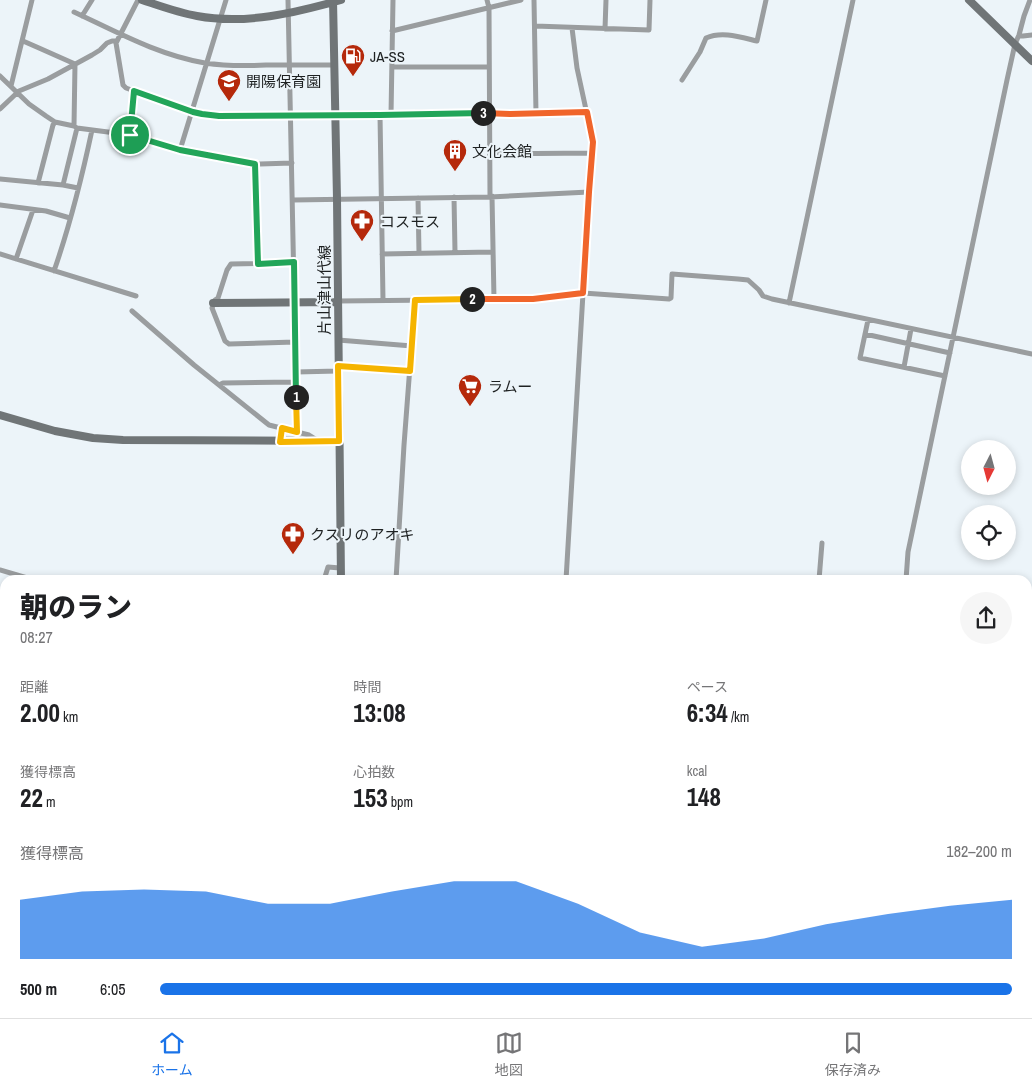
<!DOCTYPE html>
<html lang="ja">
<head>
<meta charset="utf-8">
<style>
	:root { --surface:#fff; --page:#f6f6f6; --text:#202124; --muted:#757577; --line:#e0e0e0; --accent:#1a73e8 }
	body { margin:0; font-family:"Archivo Narrow","Noto Sans JP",sans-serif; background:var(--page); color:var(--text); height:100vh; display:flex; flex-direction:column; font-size:19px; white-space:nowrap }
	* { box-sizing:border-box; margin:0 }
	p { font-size:16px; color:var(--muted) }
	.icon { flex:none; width:28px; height:28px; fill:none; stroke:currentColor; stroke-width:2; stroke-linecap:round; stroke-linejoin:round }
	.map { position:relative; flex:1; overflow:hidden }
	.details { position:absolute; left:0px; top:575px; width:1032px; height:444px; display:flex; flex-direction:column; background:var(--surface); border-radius:15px 15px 0 0; box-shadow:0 2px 8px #0003 }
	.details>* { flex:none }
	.needle { width:32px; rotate:186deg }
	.buttons { position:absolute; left:961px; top:440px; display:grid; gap:10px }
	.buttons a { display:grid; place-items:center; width:55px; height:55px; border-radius:50%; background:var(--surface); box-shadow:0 2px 8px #0003; font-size:25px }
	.pin { position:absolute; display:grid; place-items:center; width:42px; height:42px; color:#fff; margin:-21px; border:2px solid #fff; border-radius:50%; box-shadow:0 1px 5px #0007 }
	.km { position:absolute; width:25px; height:25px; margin:-12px; border-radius:50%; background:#222; color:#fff; font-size:14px; line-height:25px; text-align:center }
	.round { display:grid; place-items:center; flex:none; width:52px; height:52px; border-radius:26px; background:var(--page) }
	.overview { display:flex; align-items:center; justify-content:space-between; height:85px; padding:0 20px }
	h1 { font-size:28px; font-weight:800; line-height:38px }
	.stats { display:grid; grid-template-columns:repeat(3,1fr); gap:8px; height:85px; padding:5px 20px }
	.stats div { display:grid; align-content:center }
	.stats b { font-size:25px; font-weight:800 }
	.stats small { font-size:14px; font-weight:400 }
	.stats p { font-size:14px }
	.chart { height:140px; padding:10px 20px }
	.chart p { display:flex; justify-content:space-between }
	.chart svg { width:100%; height:90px; margin-top:5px; fill:var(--accent); opacity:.7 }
	ul { padding:0 20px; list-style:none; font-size:16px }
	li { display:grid; grid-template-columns:80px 60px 1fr; align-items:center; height:38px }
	li i { height:12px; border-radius:6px; background:var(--accent) }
	.dock { display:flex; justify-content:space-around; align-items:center; height:70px; border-top:1px solid var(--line); background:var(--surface); font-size:14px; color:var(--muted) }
	.dock a { display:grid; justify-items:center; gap:2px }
	.dock .on { color:var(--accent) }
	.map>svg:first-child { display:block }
</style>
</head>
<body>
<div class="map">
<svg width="1032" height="1018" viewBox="0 0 1032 1018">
	<rect width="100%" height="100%" fill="#ecf4f9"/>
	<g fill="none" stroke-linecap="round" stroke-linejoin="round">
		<!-- street -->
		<path stroke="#9a9d9f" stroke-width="5" d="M138 0 116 43 123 85 126 88 193 112 210 116 335 115
			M288 0 297 432
			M487 0 489 8 490 197
			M534 0 536 113
			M74 12C117 32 158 55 205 63 225 66 246 66 266 65 289 65 311 65 334 65
			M82 16 92 0
			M535 26 649 30 650 0
			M605 29 606 0
			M392 31 521 0
			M1019 35 1023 36 1032 35
			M23 41 39 48 75 64
			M392 67H489
			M0 76 29 104 46 116 55 122 74 126 77 128 131 135 180 150 237 161 260 164 292 163
			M682 80 700 52 706 38C722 31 740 37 757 41L766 0
			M11 86 32 0
			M0 109 19 91 48 79 92 55 100 50 107 43 112 41H117
			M490 113H510L587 112
			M380 115 383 300
			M391 115 393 0
			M74 126 75 64
			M131 135 134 91
			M180 150 226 0
			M490 154 593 153
			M255 164 258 263
			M0 179 63 185 78 188
			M38 183 53 125 55 122
			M63 185 77 128
			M492 196 494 299
			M454 197 455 252
			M418 198 419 253
			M293 200 490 197 589 192
			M0 205 46 211 70 218
			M0 254 136 296
			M382 254 492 252
			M16 259 33 210
			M294 263 231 264 227 270 218 298 215 300 212 308 225 341 229 344 295 342
			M54 271C70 225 82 177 92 130
			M338 301 533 299 583 293 669 299 671 298 672 274 738 279 748 280 759 290 763 296 772 299 1032 354
			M789 303 853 0
			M132 311 194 365 269 425 309 435 317 440
			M868 320 860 358 945 376
			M865 334 950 353
			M338 340 412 346
			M338 366 410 371
			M904 367 911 329
			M296 372 338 371
			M219 385 223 383 296 382
			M0 570 34 580
			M324 580 328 567 340 568
			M396 580 404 445 415 300
			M566 580 589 192 593 142 577 68 572 28
			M819 580 822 543
			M906 580 908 552 1007 80 1015 44 1019 35 1024 16 1030 0
			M1028 725H1032
			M1028 897 1032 898
			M1028 993 1032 992
			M66 1018V1014
			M148 1018V1014
			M153 1018V1014
			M244 1018 245 1014
			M304 1018V1014
			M537 1018V1014
			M692 1018V1014
			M879 1018V1014
			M926 1018 945 1014"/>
		<!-- secondary -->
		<path stroke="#707577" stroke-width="8" d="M142 0C160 6 179 13 197 16 245 25 295 13 341 0
			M333 0 337 199 341 580
			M969 0 1032 61
			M335 115 490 113
			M213 303 338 302
			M0 415 55 431 93 438 123 440 339 441
			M348 1018V1014"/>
		<!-- highway -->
		<path stroke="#394044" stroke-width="10" d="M1028 951 1032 950
			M1028 962 1032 961
			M766 1018 786 1014
			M820 1018 837 1014"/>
	</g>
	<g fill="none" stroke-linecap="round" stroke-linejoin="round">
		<!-- split-1 casing -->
		<g stroke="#fff" stroke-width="10">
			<path id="split-1" d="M130 135 180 150 255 164 258 264 294 262 296 397"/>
		</g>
		<!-- split-2 casing -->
		<g stroke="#fff" stroke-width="10">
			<path id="split-2" d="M296 397 297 432 282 428 280 442 339 441 338 366 410 371 415 300 472 299"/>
		</g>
		<!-- split-3 casing -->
		<g stroke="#fff" stroke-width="10">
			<path id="split-3" d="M472 299H533L583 293 589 192 593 142 587 112 510 114 483 113"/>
		</g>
		<!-- split-4 casing -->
		<g stroke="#fff" stroke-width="10">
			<path id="split-4" d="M130 135 134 91 193 112 202 114 219 116 380 115 483 113"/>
		</g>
		<!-- split-1 -->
		<use href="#split-1" stroke="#22a559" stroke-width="6"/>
		<!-- split-2 -->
		<use href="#split-2" stroke="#f5b400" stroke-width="6"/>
		<!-- split-3 -->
		<use href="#split-3" stroke="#f0652b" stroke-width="6"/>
		<!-- split-4 -->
		<use href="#split-4" stroke="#22a559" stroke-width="6"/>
	</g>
	<!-- icons -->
	<defs>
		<g id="fuel-pin" transform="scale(1.25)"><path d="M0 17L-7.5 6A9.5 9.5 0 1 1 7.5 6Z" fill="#b5290b" stroke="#ecf4f9"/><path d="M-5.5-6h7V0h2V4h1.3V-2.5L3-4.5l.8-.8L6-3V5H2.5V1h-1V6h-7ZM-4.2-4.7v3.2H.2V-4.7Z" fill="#fff"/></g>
		<g id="school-pin" transform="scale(1.25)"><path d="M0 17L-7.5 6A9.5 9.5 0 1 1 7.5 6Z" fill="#b5290b" stroke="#ecf4f9"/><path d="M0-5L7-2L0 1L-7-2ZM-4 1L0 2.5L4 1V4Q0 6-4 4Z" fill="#fff"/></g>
		<g id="building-pin" transform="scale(1.25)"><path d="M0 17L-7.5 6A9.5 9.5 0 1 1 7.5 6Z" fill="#b5290b" stroke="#ecf4f9"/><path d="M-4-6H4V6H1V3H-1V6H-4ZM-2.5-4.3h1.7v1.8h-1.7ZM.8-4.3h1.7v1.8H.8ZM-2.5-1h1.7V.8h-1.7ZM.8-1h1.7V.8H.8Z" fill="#fff"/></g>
		<g id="pharmacy-pin" transform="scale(1.25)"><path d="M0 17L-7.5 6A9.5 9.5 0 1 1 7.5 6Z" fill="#b5290b" stroke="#ecf4f9"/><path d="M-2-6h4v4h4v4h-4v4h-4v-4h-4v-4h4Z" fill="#fff"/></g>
		<g id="supermarket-pin" transform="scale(1.25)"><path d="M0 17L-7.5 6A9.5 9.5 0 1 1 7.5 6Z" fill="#b5290b" stroke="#ecf4f9"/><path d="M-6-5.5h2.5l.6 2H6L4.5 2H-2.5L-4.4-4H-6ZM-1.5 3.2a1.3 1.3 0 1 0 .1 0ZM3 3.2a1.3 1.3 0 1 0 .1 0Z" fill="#fff"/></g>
	</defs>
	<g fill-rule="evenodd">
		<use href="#fuel-pin" x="353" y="56"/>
		<use href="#school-pin" x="229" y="81"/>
		<use href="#building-pin" x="455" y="151"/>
		<use href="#pharmacy-pin" x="362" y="221"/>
		<use href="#supermarket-pin" x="470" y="386"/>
		<use href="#pharmacy-pin" x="293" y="534"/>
	</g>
	<g text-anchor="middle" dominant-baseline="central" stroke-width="4" stroke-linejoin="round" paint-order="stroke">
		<!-- poi labels -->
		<g font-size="15" fill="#1e2122" stroke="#ecf4f9" text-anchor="start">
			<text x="370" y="56">JA-SS</text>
			<text x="246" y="81">開陽保育園</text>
			<text x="472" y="151">文化会館</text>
			<text x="380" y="221">コスモス</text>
			<text x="488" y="386">ラムー</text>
			<text x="310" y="534">クスリのアオキ</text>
		</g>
		<!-- street labels -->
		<g font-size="15" fill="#1e2122" stroke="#ecf4f9">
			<text transform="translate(324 290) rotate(-90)">片山津山代線</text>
		</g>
	</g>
</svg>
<div class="buttons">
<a><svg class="needle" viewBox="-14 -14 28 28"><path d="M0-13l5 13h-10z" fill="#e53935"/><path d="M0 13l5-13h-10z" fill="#757577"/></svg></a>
<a><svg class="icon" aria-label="locate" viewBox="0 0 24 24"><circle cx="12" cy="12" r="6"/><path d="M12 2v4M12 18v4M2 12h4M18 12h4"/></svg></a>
</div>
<div class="pin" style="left:130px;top:135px;background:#1e9e55"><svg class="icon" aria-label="arrive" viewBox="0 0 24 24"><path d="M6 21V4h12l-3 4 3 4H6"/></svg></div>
<b class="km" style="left:296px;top:397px">1</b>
<b class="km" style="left:472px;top:299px">2</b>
<b class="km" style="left:483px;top:113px">3</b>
<section class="details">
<div class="overview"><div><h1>朝のラン</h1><p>08:27</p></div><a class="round"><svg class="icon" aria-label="share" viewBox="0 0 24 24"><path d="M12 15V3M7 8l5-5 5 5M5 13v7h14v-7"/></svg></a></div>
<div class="stats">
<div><p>距離</p><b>2.00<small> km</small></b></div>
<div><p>時間</p><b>13:08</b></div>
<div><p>ペース</p><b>6:34<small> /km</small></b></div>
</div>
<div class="stats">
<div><p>獲得標高</p><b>22<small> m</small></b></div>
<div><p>心拍数</p><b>153<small> bpm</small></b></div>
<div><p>kcal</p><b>148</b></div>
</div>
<div class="chart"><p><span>獲得標高</span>182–200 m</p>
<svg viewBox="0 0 160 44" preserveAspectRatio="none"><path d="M0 44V15L10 11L20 10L30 11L40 17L50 17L60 11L70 6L80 6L90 17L100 31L110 38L120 34L130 27L140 22L150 18L160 15V44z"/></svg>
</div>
<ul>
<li><b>500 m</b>6:05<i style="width:100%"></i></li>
</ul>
</section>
</div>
<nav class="dock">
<a class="on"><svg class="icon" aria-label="home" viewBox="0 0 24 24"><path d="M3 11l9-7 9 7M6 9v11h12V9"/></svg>ホーム</a>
<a><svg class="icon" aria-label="map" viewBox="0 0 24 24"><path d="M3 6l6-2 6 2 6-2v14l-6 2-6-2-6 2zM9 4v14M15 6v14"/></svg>地図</a>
<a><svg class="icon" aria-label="saved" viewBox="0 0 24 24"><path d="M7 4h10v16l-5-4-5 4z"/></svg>保存済み</a>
</nav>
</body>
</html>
